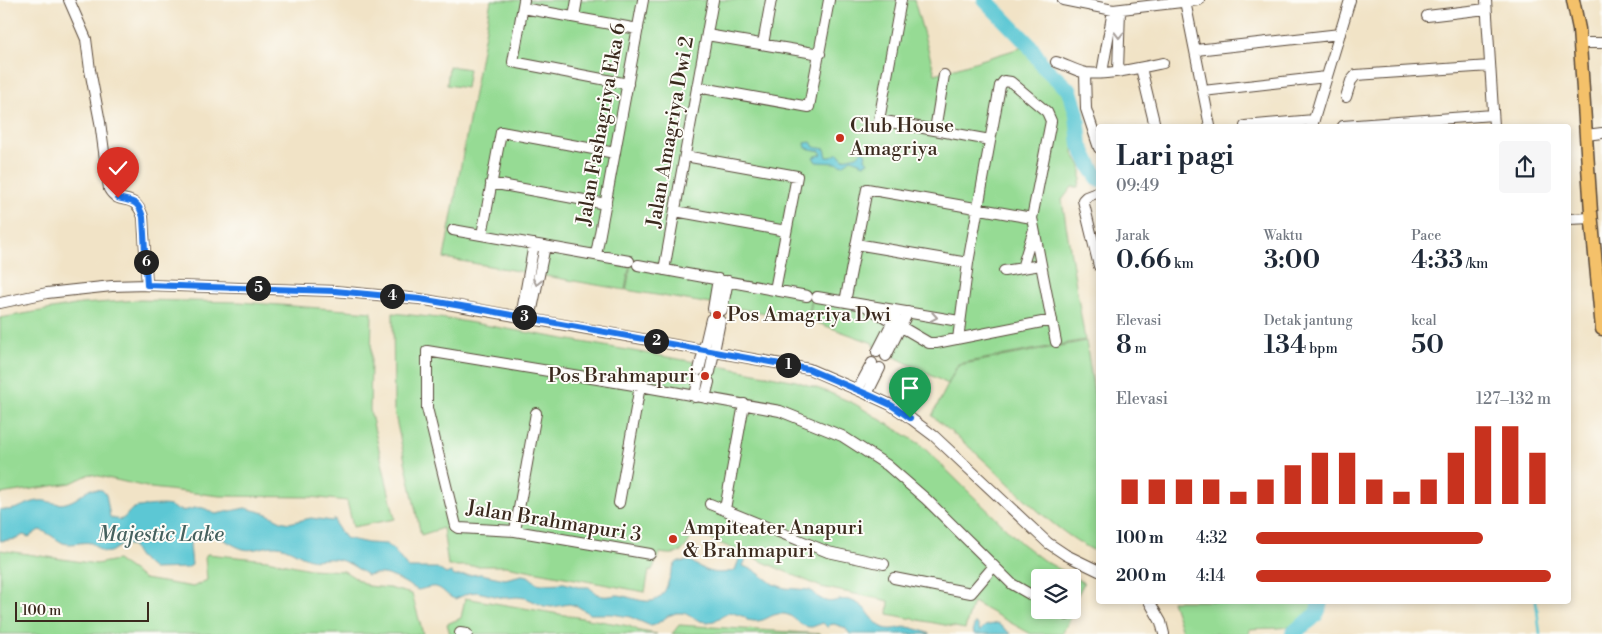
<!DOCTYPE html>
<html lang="id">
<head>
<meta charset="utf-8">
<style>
	:root { --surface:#fff; --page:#f6f6f7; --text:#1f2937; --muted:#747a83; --accent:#c8321e }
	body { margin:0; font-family:"Libre Bodoni",serif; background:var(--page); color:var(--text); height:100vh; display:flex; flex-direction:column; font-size:19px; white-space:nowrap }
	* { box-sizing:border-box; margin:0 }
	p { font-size:16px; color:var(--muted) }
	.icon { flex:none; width:28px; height:28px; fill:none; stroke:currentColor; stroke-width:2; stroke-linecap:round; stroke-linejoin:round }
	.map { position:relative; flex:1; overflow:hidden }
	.sheet { position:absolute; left:1096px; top:124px; width:475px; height:480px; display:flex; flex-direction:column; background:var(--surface); border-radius:5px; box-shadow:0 2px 8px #0003 }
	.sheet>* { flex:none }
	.fabs { position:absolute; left:1031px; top:569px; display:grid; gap:10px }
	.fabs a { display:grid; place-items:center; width:50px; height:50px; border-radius:5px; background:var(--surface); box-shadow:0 2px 8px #0003; font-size:25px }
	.scale { position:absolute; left:15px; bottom:12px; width:134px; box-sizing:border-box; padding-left:5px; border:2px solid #3b2a1e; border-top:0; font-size:14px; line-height:18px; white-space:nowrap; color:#3b2a1e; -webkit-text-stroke:4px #fdfcf7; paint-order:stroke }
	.pin { position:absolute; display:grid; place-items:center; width:42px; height:42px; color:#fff; margin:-51px -21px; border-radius:50% 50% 50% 0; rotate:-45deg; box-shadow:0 0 5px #0007 }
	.pin .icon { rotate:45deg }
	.km { position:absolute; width:25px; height:25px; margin:-12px; border-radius:50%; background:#222; color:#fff; font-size:14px; line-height:25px; text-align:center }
	.round { display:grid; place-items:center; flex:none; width:52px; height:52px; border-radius:5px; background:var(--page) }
	.overview { display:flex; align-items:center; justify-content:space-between; height:85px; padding:0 20px }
	h1 { font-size:28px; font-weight:600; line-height:38px }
	.stats { display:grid; grid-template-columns:repeat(3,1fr); gap:8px; height:85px; padding:5px 20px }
	.stats div { display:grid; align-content:center }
	.stats b { font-size:25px; font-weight:600 }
	.stats small { font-size:14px; font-weight:400 }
	.stats p { font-size:14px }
	.chart { height:140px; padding:10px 20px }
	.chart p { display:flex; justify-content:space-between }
	.chart svg { width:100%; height:90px; margin-top:5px; stroke:var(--accent); stroke-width:6 }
	ul { padding:0 20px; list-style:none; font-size:16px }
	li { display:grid; grid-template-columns:80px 60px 1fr; align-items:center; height:38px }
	li i { height:12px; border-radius:6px; background:var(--accent) }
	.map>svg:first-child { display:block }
</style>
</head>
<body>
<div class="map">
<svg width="1602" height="634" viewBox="0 0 1602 634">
	<rect width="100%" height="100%" fill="#fdfcf7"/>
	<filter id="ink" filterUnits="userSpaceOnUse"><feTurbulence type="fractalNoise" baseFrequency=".02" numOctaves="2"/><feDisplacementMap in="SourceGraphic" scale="10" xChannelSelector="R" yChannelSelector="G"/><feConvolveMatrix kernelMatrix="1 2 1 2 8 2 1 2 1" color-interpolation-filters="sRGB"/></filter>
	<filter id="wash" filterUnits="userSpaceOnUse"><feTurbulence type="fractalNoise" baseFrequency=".0096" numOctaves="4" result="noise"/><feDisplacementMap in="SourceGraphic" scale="20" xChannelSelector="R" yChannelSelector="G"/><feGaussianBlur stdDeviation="1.12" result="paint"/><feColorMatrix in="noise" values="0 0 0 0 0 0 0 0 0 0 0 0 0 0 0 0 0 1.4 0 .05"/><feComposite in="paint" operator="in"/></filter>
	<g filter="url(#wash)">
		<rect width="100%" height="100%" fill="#f1e3c6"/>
		<!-- green -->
		<path fill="#96db94" stroke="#688259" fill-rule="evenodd" d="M491 0H914L935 74 1027 46 1038 66 1073 97 1075 128 1073 153 1081 166V180L1078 187H1072L1062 200 1085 340 958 364 948 384 873 346V343L809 320 813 291 808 320 626 290 632 259H631L625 290 444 258Z
			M449 66 469 69 466 88 447 85Z
			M140 300 240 302 372 312 370 410 395 519 353 527 347 501 310 497 220 496 151 488 90 474 71 483 0 494V318L81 304Z
			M393 313 456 320 724 367 796 381 828 392 855 404 920 444 1021 543 1043 560 1084 583 1074 602 1078 605 1062 634H1031L973 602 965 629 888 614 889 601 821 587 694 532C684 550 683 557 660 553L652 570 649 571 645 592 506 566H448L443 528 421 535 394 410ZM1040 578H1072V610H1040Z
			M1086 341 1099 424V553C1055 532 1023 496 988 464 970 447 951 432 932 416L958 365Z
			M0 550 96 564 117 560 144 579 193 587 207 580 205 557 207 554 267 560 310 569 344 571 368 586 389 588 412 594 423 634H0Z
			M465 598 629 626 640 631 657 634H450L447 624 461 618Z
			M1172 601H1317L1318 604C1307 633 1276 627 1250 629L1249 634H1183Z
			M679 625 807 633 821 634H672Z"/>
		<!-- water -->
		<path fill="#5bc7d4" stroke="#4b7879" d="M811 142 814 147 825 149 827 157H831L838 153 843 159 857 156 862 151 866 154 865 158 868 162 864 164 851 159 843 165 836 163 816 162 813 157 822 154 820 151 806 148 805 143Z
			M89 489 102 490 106 494 110 517C129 526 124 508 139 507 145 506 164 504 170 506 173 507 176 510 180 510 188 512 194 506 203 508 208 509 211 513 216 514L245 508 265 513 281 521 289 523 311 518 332 521 335 519 336 525 345 538 368 543 386 544 392 548 408 568H437L446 574 451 572 454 576H457L481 574 505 579 522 575 528 576 537 583 542 584 564 583 578 587H589C592 590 598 595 602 596 607 597 613 595 618 595 630 596 649 607 660 597 670 588 668 572 677 562L691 561C705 572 718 576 735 570L740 557 746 559 743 566 754 570 773 584 785 588 810 590C833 613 834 593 855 602 869 608 873 624 884 628 892 631 899 627 907 627 915 628 923 631 930 634H850L845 628 834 624 829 625 828 628 823 623C819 624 816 626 812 627 799 628 795 615 784 614 768 612 767 625 747 620L745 617 730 612 714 621 707 622 700 621 684 613H676L668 616 655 625 651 626 630 617 612 614H590L577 606 569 604 552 607 544 606 526 598 517 597 504 598 477 592 469 593 455 599C447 597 444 589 436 587 430 586 424 589 418 590 400 581 389 570 367 575 356 568 347 560 333 559 325 558 317 561 310 559 299 556 289 547 277 546 266 545 254 552 243 549 224 543 214 526 192 539L190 545 192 565 187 568 153 569 139 557 132 546C118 540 115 555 104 552 98 550 96 545 91 543 81 541 73 546 63 543 55 539 48 532 39 530L29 537 23 535 17 539 0 541V509C15 513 24 503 38 501 47 499 56 506 66 503 76 500 81 495 89 489Z
			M975 623 978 625 980 631 985 626 997 623 1011 634H974L973 629Z"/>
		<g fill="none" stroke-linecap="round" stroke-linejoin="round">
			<!-- stream -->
			<path stroke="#5bc7d4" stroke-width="2.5" d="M1536 601 1540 634"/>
			<!-- river -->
			<path stroke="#5bc7d4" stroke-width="16" d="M985 0 1030 46 1043 66 1070 91 1077 114 1080 145 1092 169 1099 179
				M1293 634C1305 620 1318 622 1320 601"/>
		</g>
	</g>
	<g filter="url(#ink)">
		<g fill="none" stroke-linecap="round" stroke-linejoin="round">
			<!-- minor casing -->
			<g stroke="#564637" stroke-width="12">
				<path id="minor" d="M69 0 86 39 90 70 100 122 109 189C120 208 134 190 143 217L147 285
					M524 0 513 62 628 84
					M901 0 879 120 990 140
					M1063 0 1113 10 1199 0
					M1486 0 1494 126
					M1185 1 1210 126
					M523 8 638 29
					M1427 16 1486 9
					M574 17 577 0
					M707 35 820 54
					M1581 43H1602
					M763 44 771 0
					M1196 50 1340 34
					M1056 62C1066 65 1076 71 1086 73 1105 76 1144 67 1163 63
					M1141 68 1155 126
					M1118 70 1120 10
					M1085 73 1086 109 1099 148
					M1102 73 1113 10
					M697 87 809 107 829 0
					M1203 91 1326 77
					M1346 97 1351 81 1356 75 1490 66
					M1245 126 1314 120
					M1312 126 1350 0
					M1343 126 1493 115
					M935 130 944 75
					M1586 135 1602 133
					M685 156 797 176 775 290
					M491 183 606 204
					M1099 192 1086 197 1083 200 1099 266
					M675 211 786 231
					M1569 219 1592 218
					M453 230 629 261
					M482 235 501 132 615 153
					M856 244 968 263
					M596 255 643 0
					M638 265 807 296
					M1022 268 1034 229
					M664 270 713 0
					M1004 271 1041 265
					M817 297 959 321
					M845 302 867 189 1032 218
					M0 303 47 293 112 286 147 285 335 291 420 299 809 369 867 394 891 405 910 418 934 436 1048 543 1066 555 1099 571
					M864 305 929 343H936L1052 320
					M713 309 718 279
					M722 310 728 281
					M521 317 534 244
					M530 319 545 246
					M958 339 968 263 1000 86 1004 81 1011 82 1047 112 1051 121 1032 218 1056 342
					M877 352 895 317
					M886 356 908 312
					M699 370 711 319
					M710 372 720 321
					M858 389 872 363
					M867 394 880 368
					M695 397 698 380
					M705 398 709 382
					M619 503 640 386
					M710 504 828 552 884 564
					M725 509 744 404
					M515 531 536 413
					M650 554 515 531 459 528 456 526 427 408V351L640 386 780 411 842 436 887 465 926 499 1012 584 1040 600
					M894 578 971 593 994 566
					M1149 601 1161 622 1164 634
					M1059 610 1067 615
					M460 633 467 634"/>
			</g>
			<!-- major casing -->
			<g stroke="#564637" stroke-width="15">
				<path id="major" d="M1573 0 1579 29 1591 212 1602 329"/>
			</g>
			<!-- minor -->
			<use href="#minor" stroke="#fff" stroke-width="10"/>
			<!-- major -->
			<use href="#major" stroke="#f4c16a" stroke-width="12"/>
		</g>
		<!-- one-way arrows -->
		<defs><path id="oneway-chevron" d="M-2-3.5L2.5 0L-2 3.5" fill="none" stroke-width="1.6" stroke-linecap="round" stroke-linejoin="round" transform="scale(1.25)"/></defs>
		<g stroke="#a79f9a">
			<use href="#oneway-chevron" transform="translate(1119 35) rotate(91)"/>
			<use href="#oneway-chevron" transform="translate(537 282) rotate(102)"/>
			<use href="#oneway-chevron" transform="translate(934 317) rotate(10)"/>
		</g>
	</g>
	<g fill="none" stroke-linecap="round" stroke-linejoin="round" filter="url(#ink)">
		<!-- route casing -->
		<g stroke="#fff" stroke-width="10">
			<path id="route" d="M118 198C133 202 138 200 143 217L147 285 335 291 420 299 479 309 808 369 867 394 891 405 910 418"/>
		</g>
		<!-- route -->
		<use href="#route" stroke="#1a73e8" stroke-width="6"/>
	</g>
	<!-- markers -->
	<g fill="#c8321e" stroke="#fdfcf7" stroke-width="2">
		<circle cx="840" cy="138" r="5"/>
		<circle cx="717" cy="315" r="5"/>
		<circle cx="705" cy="376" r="5"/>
		<circle cx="673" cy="539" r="5"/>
	</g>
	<g text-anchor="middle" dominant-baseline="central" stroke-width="4" stroke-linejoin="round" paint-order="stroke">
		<!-- street labels -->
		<g font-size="20" fill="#3b2a1e" stroke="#fdfcf7">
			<text transform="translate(602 124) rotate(-80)">Jalan Fashagriya Eka 6</text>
			<text transform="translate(671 132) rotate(-80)">Jalan Amagriya Dwi 2</text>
			<text transform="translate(554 522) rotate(9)">Jalan Brahmapuri 3</text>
		</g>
		<!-- poi labels -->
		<g font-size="20" fill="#3b2a1e" stroke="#fdfcf7" text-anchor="start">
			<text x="850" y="126">Club House<tspan x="850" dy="23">Amagriya</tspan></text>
			<text x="727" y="315">Pos Amagriya Dwi</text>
			<text x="695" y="376" text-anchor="end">Pos Brahmapuri</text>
			<text x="683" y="528">Ampiteater Anapuri<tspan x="683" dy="23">&amp; Brahmapuri</tspan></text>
		</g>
		<!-- water labels -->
		<g font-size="21" font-style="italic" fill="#46615e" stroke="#fdfcf7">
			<text x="161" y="535">Majestic Lake</text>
		</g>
	</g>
</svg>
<div class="fabs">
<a><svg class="icon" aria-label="layers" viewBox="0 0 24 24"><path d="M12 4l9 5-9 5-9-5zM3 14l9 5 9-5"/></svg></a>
</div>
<div class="scale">100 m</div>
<div class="pin" style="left:910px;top:418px;background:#1e9e55"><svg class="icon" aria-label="arrive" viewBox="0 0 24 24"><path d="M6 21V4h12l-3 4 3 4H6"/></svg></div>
<div class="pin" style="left:118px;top:198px;background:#d93025"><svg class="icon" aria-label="check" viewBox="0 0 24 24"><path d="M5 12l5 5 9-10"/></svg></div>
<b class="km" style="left:788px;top:365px">1</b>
<b class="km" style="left:656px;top:341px">2</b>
<b class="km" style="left:524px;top:317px">3</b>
<b class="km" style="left:392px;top:296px">4</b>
<b class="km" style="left:258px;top:288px">5</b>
<b class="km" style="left:146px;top:262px">6</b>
<section class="sheet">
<div class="overview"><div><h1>Lari pagi</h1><p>09:49</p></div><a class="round"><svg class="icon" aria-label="share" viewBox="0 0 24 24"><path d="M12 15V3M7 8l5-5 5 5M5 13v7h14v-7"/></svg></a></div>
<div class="stats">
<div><p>Jarak</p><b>0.66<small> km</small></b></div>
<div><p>Waktu</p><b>3:00</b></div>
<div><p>Pace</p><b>4:33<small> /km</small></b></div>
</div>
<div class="stats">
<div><p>Elevasi</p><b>8<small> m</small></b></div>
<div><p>Detak jantung</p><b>134<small> bpm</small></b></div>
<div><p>kcal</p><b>50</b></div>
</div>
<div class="chart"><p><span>Elevasi</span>127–132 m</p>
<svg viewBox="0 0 160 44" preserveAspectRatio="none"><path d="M5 44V32M15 44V32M25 44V32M35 44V32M45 44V38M55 44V32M65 44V25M75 44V19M85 44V19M95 44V32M105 44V38M115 44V32M125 44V19M135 44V6M145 44V6M155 44V19"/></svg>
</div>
<ul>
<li><b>100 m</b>4:32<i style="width:77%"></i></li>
<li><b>200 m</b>4:14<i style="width:100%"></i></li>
</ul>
</section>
</div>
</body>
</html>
